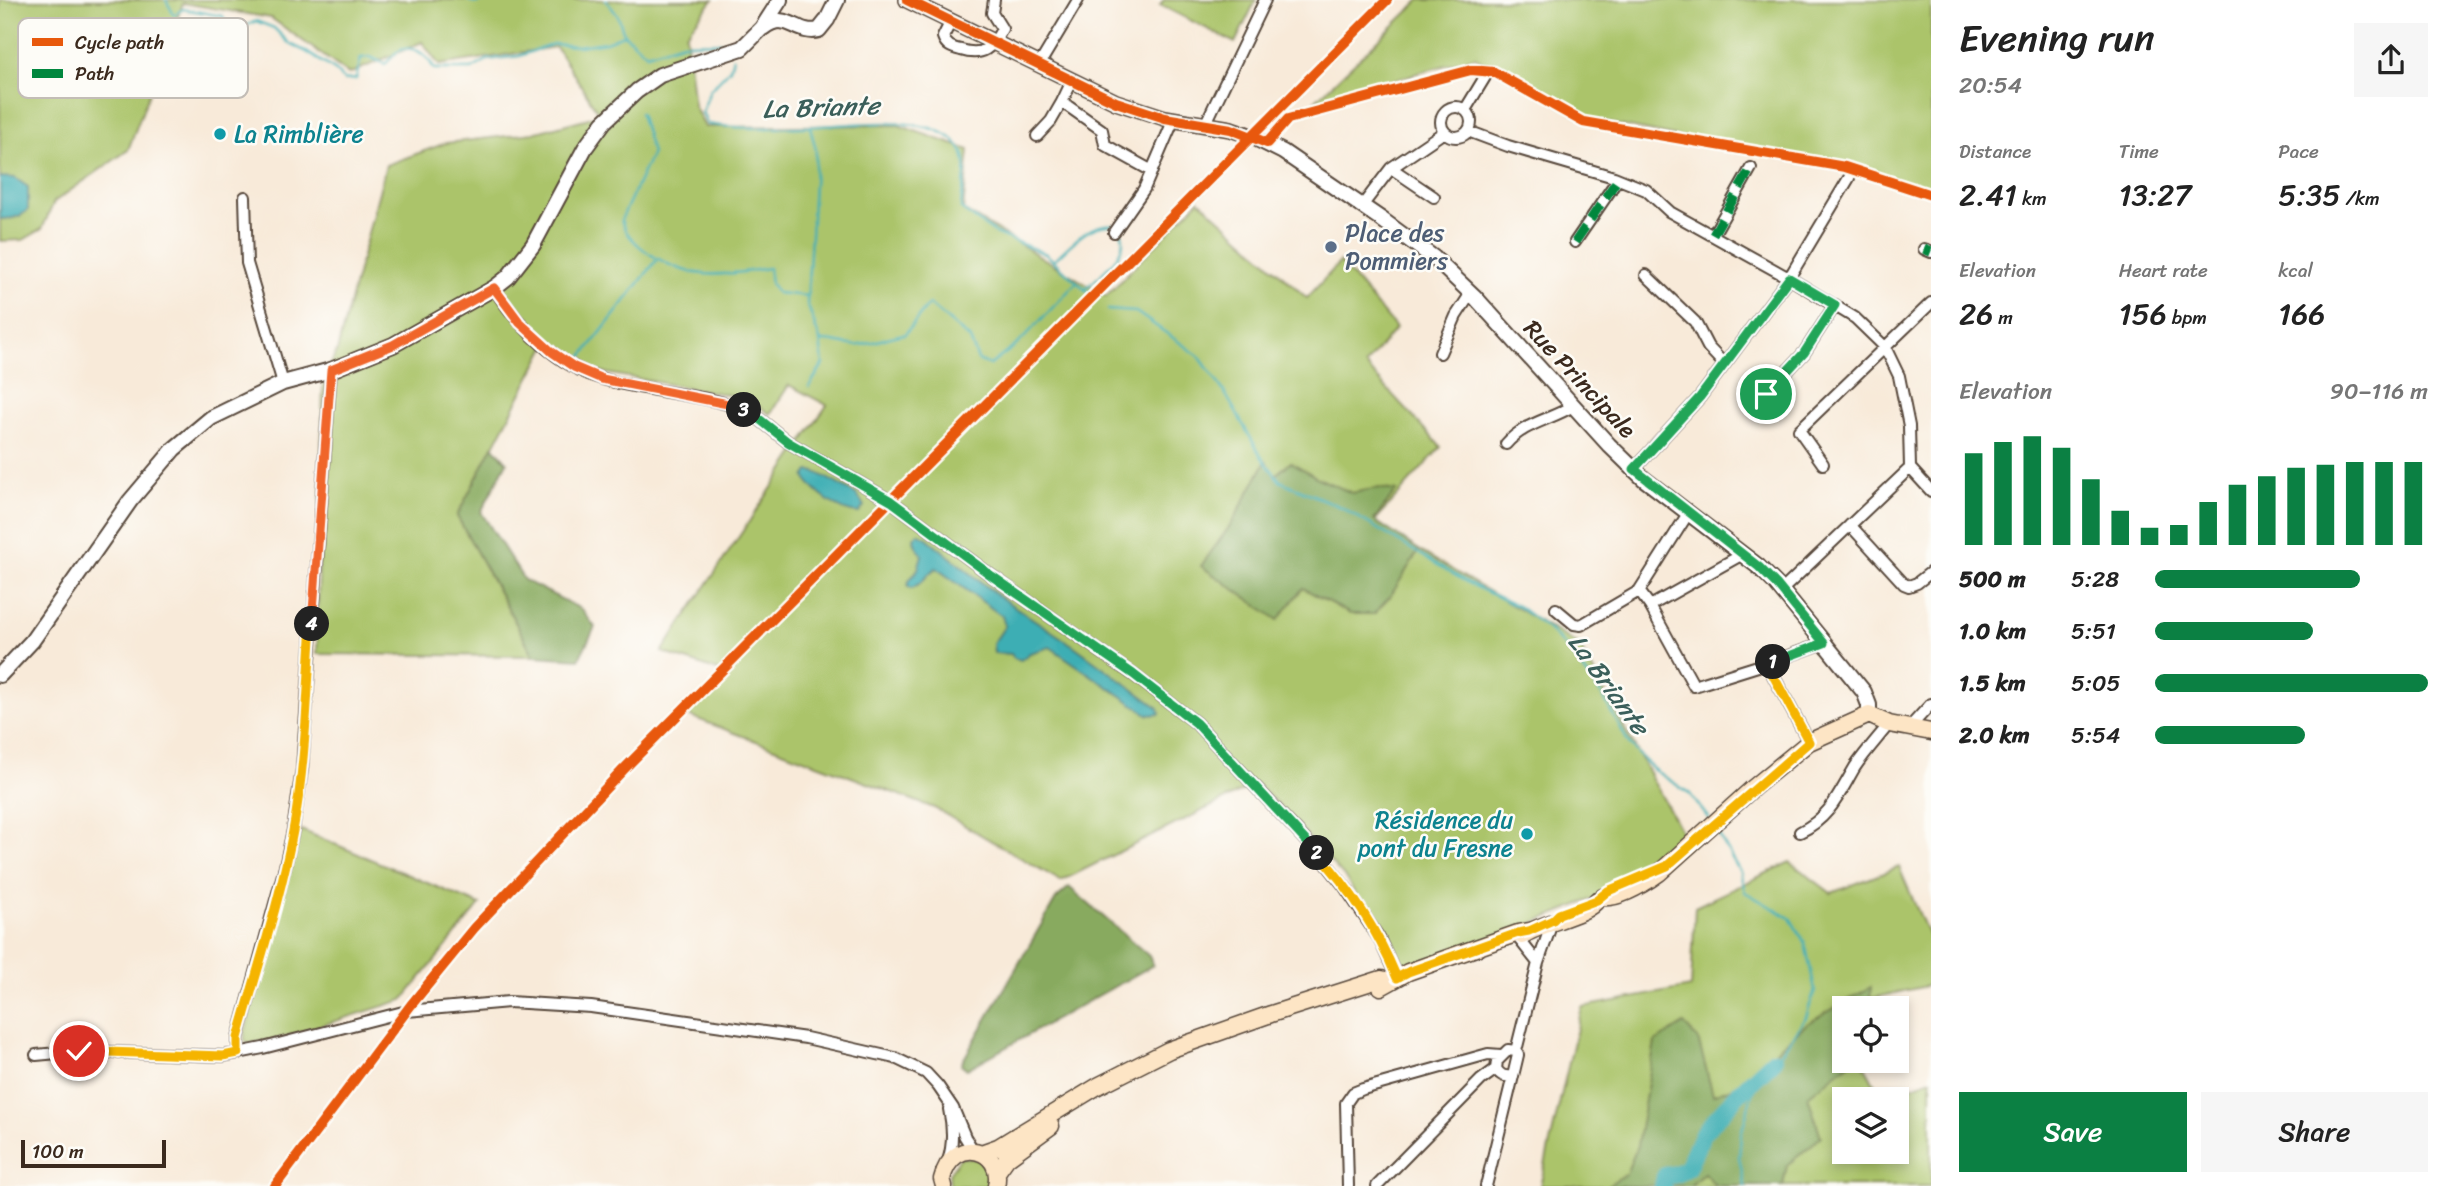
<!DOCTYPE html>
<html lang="en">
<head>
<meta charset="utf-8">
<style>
	:root { --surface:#fff; --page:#f6f6f6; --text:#222; --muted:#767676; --accent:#0b8043 }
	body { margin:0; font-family:Sriracha,sans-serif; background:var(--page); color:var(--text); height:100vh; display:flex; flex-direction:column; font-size:26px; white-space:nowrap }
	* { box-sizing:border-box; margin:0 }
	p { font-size:23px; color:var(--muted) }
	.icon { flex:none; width:38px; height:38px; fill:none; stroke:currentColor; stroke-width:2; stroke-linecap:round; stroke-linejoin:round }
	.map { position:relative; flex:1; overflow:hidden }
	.sheet { display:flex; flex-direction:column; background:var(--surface); width:525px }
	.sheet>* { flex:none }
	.controls { position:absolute; left:1832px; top:996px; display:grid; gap:14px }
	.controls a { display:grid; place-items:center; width:77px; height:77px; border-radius:0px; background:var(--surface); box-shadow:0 4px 10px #0003; font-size:35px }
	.scale { position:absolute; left:21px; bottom:18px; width:145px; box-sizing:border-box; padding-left:7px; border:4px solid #3b2a1e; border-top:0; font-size:19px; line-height:24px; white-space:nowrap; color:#3b2a1e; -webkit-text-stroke:5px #fdfcf7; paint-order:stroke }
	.pin { position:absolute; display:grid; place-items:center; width:60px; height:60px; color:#fff; margin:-30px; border:4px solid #fff; border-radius:50%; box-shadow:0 2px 7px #0007 }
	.km { position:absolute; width:35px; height:35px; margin:-18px; border-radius:50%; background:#222; color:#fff; font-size:19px; line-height:35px; text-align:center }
	.round { display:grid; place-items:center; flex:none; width:74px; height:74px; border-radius:0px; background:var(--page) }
	.summary { display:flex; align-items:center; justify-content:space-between; height:119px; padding:0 28px }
	h1 { font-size:38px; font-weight:600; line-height:52px }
	.metrics { display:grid; grid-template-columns:repeat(3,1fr); gap:10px; height:119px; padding:7px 28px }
	.metrics div { display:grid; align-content:center }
	.metrics b { font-size:30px; font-weight:600 }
	.metrics small { font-size:19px; font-weight:400 }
	.metrics p { font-size:19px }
	.chart { height:196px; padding:14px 28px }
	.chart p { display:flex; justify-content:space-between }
	.chart svg { width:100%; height:126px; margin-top:7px; stroke:var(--accent); stroke-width:6 }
	.button { display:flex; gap:14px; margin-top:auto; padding:14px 28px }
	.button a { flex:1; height:80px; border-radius:0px; background:var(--accent); color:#fff; font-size:28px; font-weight:600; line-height:80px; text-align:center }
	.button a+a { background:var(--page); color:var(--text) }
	ul { padding:0 28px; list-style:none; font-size:23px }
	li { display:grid; grid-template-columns:112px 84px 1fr; align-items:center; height:52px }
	li i { height:18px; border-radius:9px; background:var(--accent) }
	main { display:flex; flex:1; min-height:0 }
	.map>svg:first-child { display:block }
</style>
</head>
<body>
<main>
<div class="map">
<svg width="1931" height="1186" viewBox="0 0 1931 1186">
	<rect width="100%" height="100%" fill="#fdfcf7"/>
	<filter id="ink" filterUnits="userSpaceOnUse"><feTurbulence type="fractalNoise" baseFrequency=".0143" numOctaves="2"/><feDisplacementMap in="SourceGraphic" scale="14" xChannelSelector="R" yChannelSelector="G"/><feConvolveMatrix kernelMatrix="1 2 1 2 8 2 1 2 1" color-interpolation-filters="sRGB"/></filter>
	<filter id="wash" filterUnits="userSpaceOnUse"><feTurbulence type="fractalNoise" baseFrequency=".00686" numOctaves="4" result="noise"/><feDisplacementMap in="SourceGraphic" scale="28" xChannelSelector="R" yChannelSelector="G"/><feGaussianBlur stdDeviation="1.57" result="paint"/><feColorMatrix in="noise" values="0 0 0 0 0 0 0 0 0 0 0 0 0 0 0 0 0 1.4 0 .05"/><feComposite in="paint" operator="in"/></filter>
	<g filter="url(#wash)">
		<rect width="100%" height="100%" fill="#f8ead9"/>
		<!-- green -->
		<path fill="#abc46a" stroke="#737744" stroke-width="2" fill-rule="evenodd" d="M0 0H713L686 34 694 106 705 127 898 125 969 150 963 210 1106 296 1199 200 1307 298 1340 262 1396 328 1365 365 1441 447 1373 523 1579 645 1689 846 1637 881 1493 939 1408 969 1399 964 1392 955 1347 880 1290 816 1256 784 1061 881 934 808 684 714 730 675 662 652 827 405 789 385 770 414 747 398 594 371 549 341 457 516 534 656 317 654 323 380 337 351 386 165 446 143 533 133 600 115 556 47 439 65 422 42 349 74 271 18 183 3 128 150 54 202 42 229 23 240 0 241Z
			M1164 0H1256L1235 43 1160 5Z
			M1420 0H1931V190L1898 180 1583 118 1475 57 1314 102Z
			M301 830 480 905 403 1000 278 1039 248 1044 244 1039 245 1031Z
			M1790 862 1831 893 1899 867 1931 941V985L1864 1000 1844 1008V1060L1862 1061 1882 1098 1931 1079V1186H1540L1582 1007 1691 987 1695 907ZM1844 1099H1897V1152H1844Z
			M961 1157 982 1160 990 1171 989 1186H950L949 1173Z"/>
		<!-- forest -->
		<path fill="#88aa5e" stroke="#626a3e" stroke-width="2" d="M493 446 507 462 481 512 524 580 581 609 595 627 579 659 534 656 457 516Z
			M1266 461 1275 475 1291 462 1318 478 1352 493 1378 488 1396 491 1374 520 1419 550 1390 597 1374 614H1350L1303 588 1278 620 1201 566 1232 523Z
			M1069 887 1149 956 1153 965 967 1069 961 1064 1056 899Z
			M1871 987 1869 1008H1844V1060L1852 1061 1808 1096 1821 1137 1787 1165 1783 1186H1716L1704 1173 1690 1186H1606L1626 1174 1637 1146 1655 1042 1684 1024 1698 1039 1713 1095 1734 1087 1805 1025Z"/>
		<!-- water -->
		<path fill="#3caeb4" stroke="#3c6c69" stroke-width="2" d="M0 177 15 178 28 187V210C19 218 11 219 0 219Z
			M809 471 816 472 857 495 864 506 859 513C841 513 814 493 805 477Z
			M918 533 927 538 997 595 1074 646 1159 708 1160 714 1149 715 1050 647 1030 653 1021 660 1014 658 1011 654 994 653 993 644 1005 626 1002 616 936 568C927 574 922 584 912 588L908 587 909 581 918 569 922 555 915 544 914 538Z"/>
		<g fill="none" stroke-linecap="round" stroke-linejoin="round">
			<!-- stream -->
			<path stroke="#3caeb4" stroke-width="2.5" d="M166 0 174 15 183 9 223 16 224 20 242 28 256 21 274 28 290 44 305 51 336 71 344 80 356 79 361 58 370 57 385 64C389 61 393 55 397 52 413 42 428 56 434 69H472L487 60 519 56 553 44 577 46 606 42 623 35
				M468 0 475 3 489 0
				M606 0 618 16 624 34 647 54 683 43 732 42 733 47
				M733 57 730 69 710 90 702 112 707 124C744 130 783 128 820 126 855 125 942 111 962 151 970 167 961 192 961 209L995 233 1046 254 1090 294
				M640 113 652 153 621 220C630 249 675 272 704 274 725 276 748 271 769 268L771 284 777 293 808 296
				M810 127 816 150 807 303 820 340
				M1053 261C1070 246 1089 222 1114 225
				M1085 290C1099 275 1135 250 1119 229
				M1108 310 1136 312 1199 356 1225 393 1261 456 1280 481 1341 507 1468 583 1519 607 1548 629 1568 649 1601 694 1630 745 1654 770 1689 793 1709 819
				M581 358 656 261
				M809 387 823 364 820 341C834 340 848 347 860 345 875 343 889 336 905 334L929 304 970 339 978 360 990 365 1019 343 1076 283
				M1716 830 1740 872 1745 892 1790 918 1805 943 1815 990 1806 1017 1752 1094 1741 1134 1739 1157 1745 1186"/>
			<!-- river -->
			<path stroke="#3caeb4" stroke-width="18" d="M1663 1186 1665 1176 1677 1174 1687 1168 1703 1133 1737 1095 1774 1060"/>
		</g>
	</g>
	<g filter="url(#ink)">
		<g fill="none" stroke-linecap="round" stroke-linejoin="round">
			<!-- minor casing -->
			<g stroke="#57473a" stroke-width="14">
				<path id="minor" d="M951 21 943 37C946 46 952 48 961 50 983 57 992 48 1002 29L992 13 994 0
					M1039 65 1078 0
					M1072 81 1062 102 1102 130 1105 145 1152 171
					M1441 122a15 15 0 1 1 30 0a15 15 0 1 1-30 0Z
					M1465 110 1485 77
					M1205 125 1265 0
					M1468 131 1508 146 1614 177 1646 190 1670 212 1789 278 1855 318 1885 347 1899 376 1909 426 1910 468 1931 491
					M1037 136 1051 121 1062 102
					M1391 168 1434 197
					M245 197 247 263 283 383
					M1362 206 1391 168 1444 132
					M1114 232 1144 189 1174 119
					M1713 235 1751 168
					M1575 242 1618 179
					M1924 249 1931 252
					M1646 275 1695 322 1708 347 1724 364
					M494 288C519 327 557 366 603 379 648 392 696 393 740 408L758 418 788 442 891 501 992 576 1134 675 1196 723 1321 857 1345 887 1379 938 1397 978
					M1440 353 1456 316 1471 293
					M1766 394 1804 353 1835 305
					M1506 444C1524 423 1550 420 1573 406
					M1823 464 1799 430 1931 303
					M1634 469 1700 397 1789 278 1849 178
					M1689 512 1639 591 1650 606 1694 686 1777 660 1824 643
					M1850 525 1904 584 1909 586 1917 583 1931 572
					M1782 590 1910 468
					M1650 606 1743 554
					M1556 609 1574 624 1581 625 1639 591
					M1767 664 1809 742
					M1909 728 1931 704
					M1800 832C1830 818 1839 794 1855 767 1865 752 1878 738 1889 724
					M1519 939 1538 963
					M1516 1051 1508 1050 1497 1061 1496 1069C1501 1076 1504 1077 1513 1076L1518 1055 1516 1051 1538 963 1553 920
					M238 1053V1038L285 867 293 830 302 769 331 370
					M36 1055 79 1051 223 1056 263 1048 407 1011 509 1002 591 1007 806 1038 895 1058 926 1073 938 1086 953 1108 965 1137 973 1150
					M948 1161C954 1143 953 1127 949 1109
					M1348 1186 1346 1103 1353 1093 1363 1089 1488 1054 1501 1055
					M1377 1186 1481 1080 1496 1069
					M1486 1186 1513 1076"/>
			</g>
			<!-- tertiary casing -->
			<g stroke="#57473a" stroke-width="18">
				<path id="tertiary" d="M907 0 1116 102 1165 118 1231 129 1251 136 1283 152 1381 219 1434 258 1474 296 1609 445 1644 479 1759 567 1777 585 1864 692 1869 705V715
					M763 28C788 9 796 36 819 30L827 20 837 0
					M0 675 32 641 130 501 174 449 211 418 283 383 331 370 393 345 494 288 508 277 533 245 585 148 604 122 637 91 660 75 742 48 762 28 780 0"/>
			</g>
			<!-- secondary casing -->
			<g stroke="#57473a" stroke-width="19">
				<path id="secondary" d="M1603 897C1621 899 1645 883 1659 873L1753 788 1809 742 1869 715 1889 724 1931 732
					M1522 936C1542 922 1586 916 1597 900
					M1381 987 1408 972 1518 933 1529 931
					M981 1153 998 1147 1098 1086 1169 1050 1271 1014 1381 979 1388 981
					M997 1172 1007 1158 1051 1126
					M944 1186 942 1179C953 1133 1005 1149 996 1186"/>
			</g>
			<!-- minor -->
			<use href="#minor" stroke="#fff" stroke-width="10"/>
			<!-- tertiary -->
			<use href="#tertiary" stroke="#fff" stroke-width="14"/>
			<!-- secondary -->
			<use href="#secondary" stroke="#fde5c5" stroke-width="16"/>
			<!-- quiet -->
			<path stroke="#00873e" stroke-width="9" stroke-dasharray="18 9" stroke-linecap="butt" d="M1713 235 1751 168
				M1575 242 1618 179
				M1924 249 1931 252"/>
			<!-- cycleway casing -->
			<g stroke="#fdfcf7" stroke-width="15">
				<path id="cycleway" d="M907 0 1116 102 1165 118 1231 129 1267 143 1288 119 1471 70 1494 72 1583 122 1845 167 1931 195
					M275 1186 411 1005 474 928 623 770 1387 0"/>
			</g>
			<!-- cycleway -->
			<use href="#cycleway" stroke="#e8590c" stroke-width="10"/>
		</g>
	</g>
	<g fill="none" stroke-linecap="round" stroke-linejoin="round" filter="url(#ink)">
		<!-- split-1 casing -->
		<g stroke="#fff" stroke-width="14">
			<path id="split-1" d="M1766 394 1804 353 1835 305 1789 278 1700 397 1634 469 1759 567 1777 585 1824 643 1773 662"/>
		</g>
		<!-- split-2 casing -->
		<g stroke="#fff" stroke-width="14">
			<path id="split-2" d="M1317 853C1351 889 1378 932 1397 978L1408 972 1518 933 1529 931 1553 920 1559 914 1597 900 1608 891 1667 866 1809 742 1767 664 1773 662"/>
		</g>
		<!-- split-3 casing -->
		<g stroke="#fff" stroke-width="14">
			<path id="split-3" d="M744 410 758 418 788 442 891 501 992 576 1133 674 1196 723 1317 853"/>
		</g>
		<!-- split-4 casing -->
		<g stroke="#fff" stroke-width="14">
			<path id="split-4" d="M312 624 331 370 393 345 494 288 520 323 552 352 574 367 602 379 728 404 744 410"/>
		</g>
		<!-- split-5 casing -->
		<g stroke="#fff" stroke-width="14">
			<path id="split-5" d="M79 1051 223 1056 238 1053V1038C257 969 280 901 293 831 306 763 307 693 312 624"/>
		</g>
		<!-- split-1 -->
		<use href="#split-1" stroke="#22a559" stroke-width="9"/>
		<!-- split-2 -->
		<use href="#split-2" stroke="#f5b400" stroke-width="9"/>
		<!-- split-3 -->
		<use href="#split-3" stroke="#22a559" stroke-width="9"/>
		<!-- split-4 -->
		<use href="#split-4" stroke="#f0652b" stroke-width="9"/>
		<!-- split-5 -->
		<use href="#split-5" stroke="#f5b400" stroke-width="9"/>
	</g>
	<!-- markers -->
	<g fill="#0f9aa8" stroke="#fdfcf7" stroke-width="2.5">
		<circle cx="220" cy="134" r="7"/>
		<circle cx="1527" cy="834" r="7"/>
	</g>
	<circle fill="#5c6f8a" stroke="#fdfcf7" stroke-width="2.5" cx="1331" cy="247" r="7"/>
	<g text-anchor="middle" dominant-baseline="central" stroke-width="5" stroke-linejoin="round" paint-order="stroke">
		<!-- culture labels -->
		<g font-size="24" fill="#0d838f" stroke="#fdfcf7" text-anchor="start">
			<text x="234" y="134">La Rimblière</text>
			<text x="1513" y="820" text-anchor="end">Résidence du<tspan x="1513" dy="28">pont du Fresne</tspan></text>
		</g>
		<!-- service labels -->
		<g font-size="24" fill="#4e5e75" stroke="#fdfcf7" text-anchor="start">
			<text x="1345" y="233">Place des<tspan x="1345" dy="28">Pommiers</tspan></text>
		</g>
		<!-- street labels -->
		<g font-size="24" fill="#3b2a1e" stroke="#fdfcf7">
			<text transform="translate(1580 379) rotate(47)">Rue Principale</text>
		</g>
		<!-- water labels -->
		<g font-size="26" font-style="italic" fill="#3b5f5a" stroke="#fdfcf7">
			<text transform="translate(821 107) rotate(-2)">La Briante</text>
			<text transform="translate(1609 684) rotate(54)">La Briante</text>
		</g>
	</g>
	<!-- legend -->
	<rect x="18" y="18" width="230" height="80" rx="10" fill="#fdfcf7" stroke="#c3bdb6" stroke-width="2"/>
	<rect x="32" y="38" width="31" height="8" fill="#e8590c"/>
	<rect x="32" y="69" width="31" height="9" fill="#00873e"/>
	<g font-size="19" fill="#3b2a1e">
		<text x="75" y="49">Cycle path</text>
		<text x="75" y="80">Path</text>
	</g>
</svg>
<div class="controls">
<a><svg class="icon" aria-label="locate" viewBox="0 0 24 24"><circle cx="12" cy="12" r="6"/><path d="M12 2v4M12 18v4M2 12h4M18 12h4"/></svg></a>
<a><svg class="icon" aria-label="layers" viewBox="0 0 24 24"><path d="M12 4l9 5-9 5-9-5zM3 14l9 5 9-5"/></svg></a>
</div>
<div class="scale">100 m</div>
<div class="pin" style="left:1766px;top:394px;background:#1e9e55"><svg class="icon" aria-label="arrive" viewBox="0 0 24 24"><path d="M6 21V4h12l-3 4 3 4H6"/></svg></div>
<div class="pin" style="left:79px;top:1051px;background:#d93025"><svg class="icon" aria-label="check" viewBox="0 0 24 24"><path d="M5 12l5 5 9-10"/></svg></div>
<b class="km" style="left:1773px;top:662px">1</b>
<b class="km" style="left:1317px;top:853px">2</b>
<b class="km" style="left:744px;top:410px">3</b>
<b class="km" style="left:312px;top:624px">4</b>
</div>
<section class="sheet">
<div class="summary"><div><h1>Evening run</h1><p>20:54</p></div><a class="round"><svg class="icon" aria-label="share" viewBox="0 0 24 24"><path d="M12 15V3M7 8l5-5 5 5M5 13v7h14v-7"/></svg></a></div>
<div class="metrics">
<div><p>Distance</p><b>2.41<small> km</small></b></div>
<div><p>Time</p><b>13:27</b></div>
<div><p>Pace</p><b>5:35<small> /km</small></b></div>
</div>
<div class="metrics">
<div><p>Elevation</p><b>26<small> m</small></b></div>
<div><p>Heart rate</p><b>156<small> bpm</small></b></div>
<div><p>kcal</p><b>166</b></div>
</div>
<div class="chart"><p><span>Elevation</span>90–116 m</p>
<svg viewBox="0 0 160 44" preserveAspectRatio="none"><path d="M5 44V12M15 44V8M25 44V6M35 44V10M45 44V21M55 44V32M65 44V38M75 44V37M85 44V29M95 44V23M105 44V20M115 44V17M125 44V16M135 44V15M145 44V15M155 44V15"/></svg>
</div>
<ul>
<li><b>500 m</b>5:28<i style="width:75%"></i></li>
<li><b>1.0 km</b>5:51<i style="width:58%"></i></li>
<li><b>1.5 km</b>5:05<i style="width:100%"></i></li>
<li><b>2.0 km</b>5:54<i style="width:55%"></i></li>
</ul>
<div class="button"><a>Save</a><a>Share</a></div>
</section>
</main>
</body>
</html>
